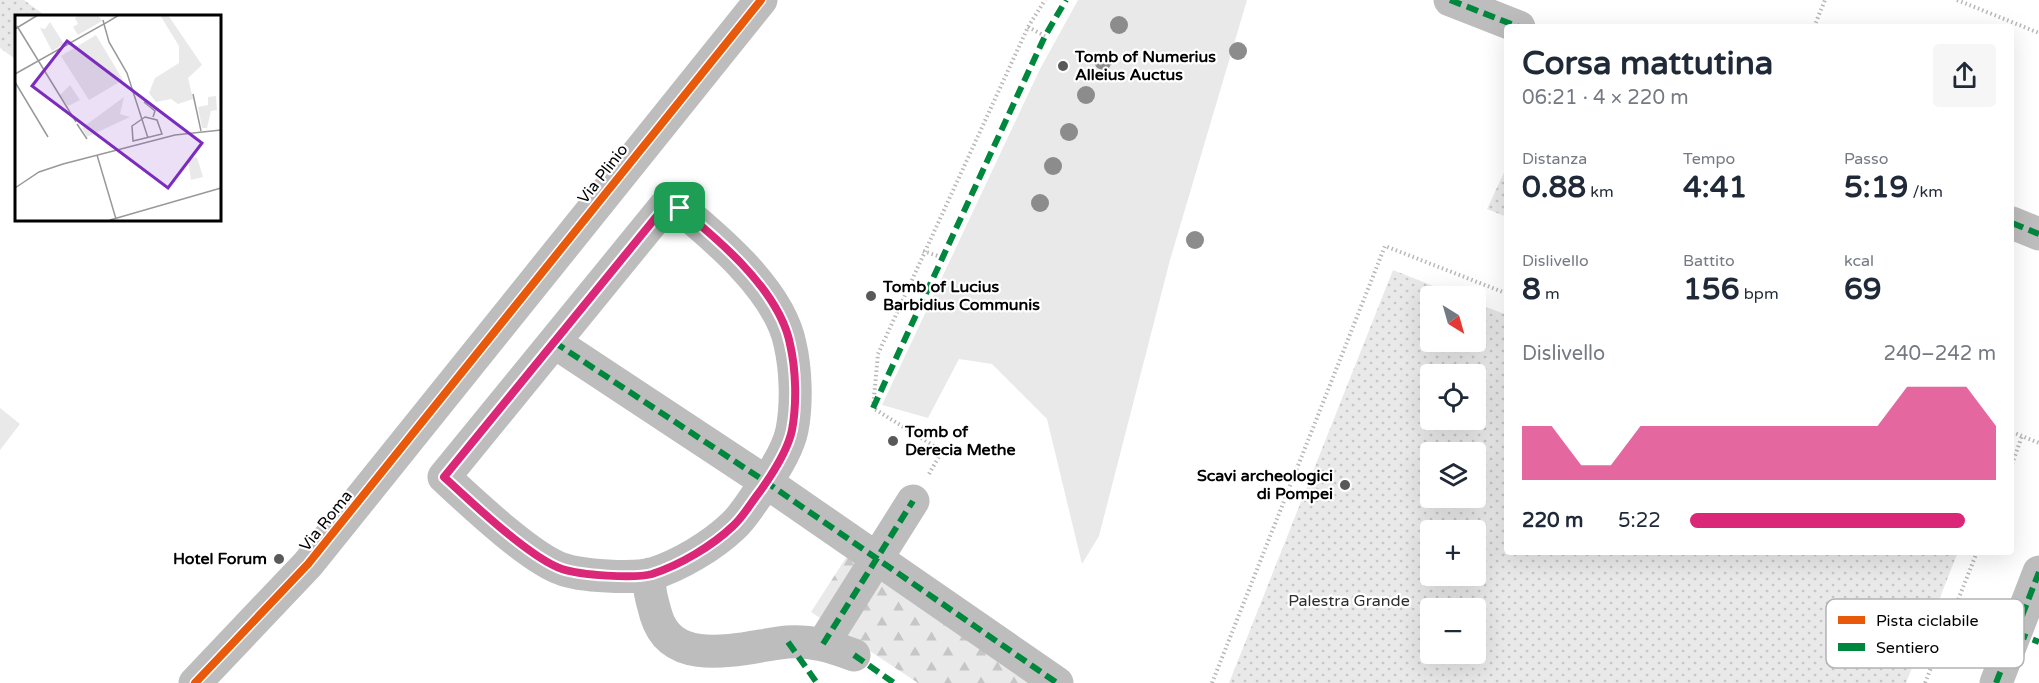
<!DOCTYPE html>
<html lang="it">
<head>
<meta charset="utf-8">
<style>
	:root { --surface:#fff; --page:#f6f6f7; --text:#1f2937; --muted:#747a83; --accent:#db2777 }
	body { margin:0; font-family:"Varela Round",sans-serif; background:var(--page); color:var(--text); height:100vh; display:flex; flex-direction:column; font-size:22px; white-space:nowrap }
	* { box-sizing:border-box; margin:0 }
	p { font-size:20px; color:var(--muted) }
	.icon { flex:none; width:33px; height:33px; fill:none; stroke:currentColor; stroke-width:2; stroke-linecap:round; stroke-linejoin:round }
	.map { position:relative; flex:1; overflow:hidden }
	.side { position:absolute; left:1504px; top:24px; width:510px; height:531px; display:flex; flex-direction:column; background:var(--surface); border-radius:6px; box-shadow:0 6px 24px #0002 }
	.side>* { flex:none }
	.needle { width:39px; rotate:143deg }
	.tools { position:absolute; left:1420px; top:286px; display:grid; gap:12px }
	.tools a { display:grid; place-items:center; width:66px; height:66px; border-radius:6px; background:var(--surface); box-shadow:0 6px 24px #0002; font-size:30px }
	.pin { position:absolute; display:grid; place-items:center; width:51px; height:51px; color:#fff; margin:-26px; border-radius:12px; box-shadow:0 3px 9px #0006 }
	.round { display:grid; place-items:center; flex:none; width:63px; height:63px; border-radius:6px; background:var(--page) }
	.head { display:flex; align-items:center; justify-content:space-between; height:102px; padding:0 18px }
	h1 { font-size:33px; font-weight:700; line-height:45px }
	.stats { display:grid; grid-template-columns:repeat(3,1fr); gap:9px; height:102px; padding:6px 18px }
	.stats div { display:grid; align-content:center }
	.stats b { font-size:30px; font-weight:700 }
	.stats small { font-size:16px; font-weight:400 }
	.stats p { font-size:16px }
	.chart { height:168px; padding:12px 18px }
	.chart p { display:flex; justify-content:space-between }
	.chart svg { width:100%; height:108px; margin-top:6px; fill:var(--accent); opacity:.7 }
	ul { padding:0 18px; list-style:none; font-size:20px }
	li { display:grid; grid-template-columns:96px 72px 1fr; align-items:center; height:45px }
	li i { height:15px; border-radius:8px; background:var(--accent) }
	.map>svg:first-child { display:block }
</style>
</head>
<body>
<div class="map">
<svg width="2039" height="683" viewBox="0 0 2039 683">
	<defs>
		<pattern id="forest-firs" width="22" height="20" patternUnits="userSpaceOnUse" patternTransform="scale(1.5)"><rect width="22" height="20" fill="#e9e9e9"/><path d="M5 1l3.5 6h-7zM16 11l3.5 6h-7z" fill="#c6c6c6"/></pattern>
		<pattern id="park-dots" width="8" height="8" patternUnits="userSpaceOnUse" patternTransform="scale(1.5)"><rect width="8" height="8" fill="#e9e9e9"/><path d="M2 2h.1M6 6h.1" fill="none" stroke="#c6c6c6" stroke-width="1.8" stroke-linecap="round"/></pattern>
	</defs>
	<rect width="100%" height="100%" fill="#fff"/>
	<!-- grass -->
	<path fill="#e9e9e9" d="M1078 0H1247L1170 260 1099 536 1082 564 1047 419 992 364 959 359 928 418 882 405 1040 69Z
		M0 408 20 424 0 450Z"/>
	<!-- forest -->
	<path fill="url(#forest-firs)" d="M849 553 1041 683H918L811 612Z"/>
	<!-- park -->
	<path fill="url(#park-dots)" fill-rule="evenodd" d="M0 0H24L43 14 42 16H16V54L14 58 0 48Z
		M1507 166V217L1487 209Z
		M1393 270 1461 297H1431V342H1476V303L1507 315 1508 552H1958L1906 683H1229ZM1431 375H1476V420H1431ZM1431 453H1476V498H1431ZM1431 531H1476V576H1431ZM1431 609H1476V654H1431Z"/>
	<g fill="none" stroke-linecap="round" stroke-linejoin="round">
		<!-- path -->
		<path stroke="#b8b8b8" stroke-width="4" stroke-dasharray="1.5 3" stroke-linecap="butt" d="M1957 0 2039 33
			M1028 27 1045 36
			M1814 27 1825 0
			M923 251 941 257
			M2012 432 2039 443
			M2012 464 2022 436
			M929 474 942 451 873 408 878 354 1028 27 1045 0
			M1212 683 1385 246 1508 294
			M1925 683 1977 552"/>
		<!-- minor -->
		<path stroke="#bdbdbd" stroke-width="33" d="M1450 0 1519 27
			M670 200C712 234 779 289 790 344 796 370 797 404 792 430 788 450 773 473 761 490 752 501 744 516 733 526 712 546 680 565 652 574 634 579 580 576 562 569 530 558 470 501 444 477Z
			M2012 223 2039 234
			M554 342 766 482 1057 683
			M650 574C648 589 652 600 656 615 673 672 746 646 787 642 811 640 832 647 854 655
			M823 644 913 501
			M195 683 308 564 761 0
			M1996 683 2039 572"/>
		<!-- quiet -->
		<path stroke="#00873e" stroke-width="6" stroke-dasharray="12 6" stroke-linecap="butt" d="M1450 0 1519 27
			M670 200C712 234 779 289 790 344 796 370 797 404 792 430 788 450 773 473 761 490 752 501 744 516 733 526 712 546 680 565 652 574 634 579 580 576 562 569 530 558 470 501 444 477Z
			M2012 223 2039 234
			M554 342 766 482 1057 683
			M873 408 1045 36 1066 0
			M2016 633 2039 642
			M788 642 817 683
			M823 644 913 501
			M854 655 894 683
			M1996 683 2039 572"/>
		<!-- cycleway casing -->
		<g stroke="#fff" stroke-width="11">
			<path id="cycleway" d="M195 683 308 564 761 0"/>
		</g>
		<!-- cycleway -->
		<use href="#cycleway" stroke="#e8590c" stroke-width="8"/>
	</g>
	<!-- trees -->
	<g fill="#8c8c8c">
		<circle cx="1119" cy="25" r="9"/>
		<circle cx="1238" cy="51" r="9"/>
		<circle cx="1103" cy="61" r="9"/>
		<circle cx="1086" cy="95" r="9"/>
		<circle cx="1069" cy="132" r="9"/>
		<circle cx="1053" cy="166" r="9"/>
		<circle cx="1040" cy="203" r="9"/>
		<circle cx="1195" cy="240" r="9"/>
	</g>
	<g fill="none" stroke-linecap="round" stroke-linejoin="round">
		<!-- route casing -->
		<g stroke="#fff" stroke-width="12">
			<path id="route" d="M670 200C712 234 779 288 790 344 796 370 797 403 792 430 788 450 773 473 761 490 752 501 744 516 733 526 712 546 680 565 652 574 634 579 580 575 562 569 530 558 470 501 444 477Z"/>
		</g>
		<!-- route -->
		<use href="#route" stroke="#db2777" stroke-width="8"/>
	</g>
	<!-- markers -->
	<g fill="#595959" stroke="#fff" stroke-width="2">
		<circle cx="1063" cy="66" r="6"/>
		<circle cx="871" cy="296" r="6"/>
		<circle cx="893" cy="441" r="6"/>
		<circle cx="1345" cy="485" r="6"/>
		<circle cx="279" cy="559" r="6"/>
	</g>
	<g text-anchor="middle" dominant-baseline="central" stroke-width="4.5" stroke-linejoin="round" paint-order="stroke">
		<!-- poi labels -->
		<g font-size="16" font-weight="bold" fill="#000" stroke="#fff" text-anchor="start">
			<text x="1075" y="57">Tomb of Numerius<tspan x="1075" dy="18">Alleius Auctus</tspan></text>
			<text x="883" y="287">Tomb of Lucius<tspan x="883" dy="18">Barbidius Communis</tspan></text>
			<text x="905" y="432">Tomb of<tspan x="905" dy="18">Derecia Methe</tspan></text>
			<text x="1333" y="476" text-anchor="end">Scavi archeologici<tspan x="1333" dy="18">di Pompei</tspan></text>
			<text x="267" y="559" text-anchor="end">Hotel Forum</text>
		</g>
		<!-- street labels -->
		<g font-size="16" fill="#000" stroke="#fff">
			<text transform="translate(603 174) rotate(-52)">Via Plinio</text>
			<text transform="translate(326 521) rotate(-51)">Via Roma</text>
		</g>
		<!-- park labels -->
		<g font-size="16" fill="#2e2e2e" stroke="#fff">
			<text x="1349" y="601">Palestra Grande</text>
		</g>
	</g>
	<!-- overview -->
	<g transform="translate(15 15)">
		<rect width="206" height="206" fill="#fff"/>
		<path d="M64 0H83L87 6 63 20 58 12 63 9 60 3ZM145 0H153L187 50 173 63 178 84 163 89 156 84 141 87 134 78 140 63 164 48V31ZM109 82 105 99 115 102 72 122 67 113ZM182 142 188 162 176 165 173 144Z" fill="#e9e9e9"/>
		<path d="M35 7 49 29 37 36 25 13 30 14ZM81 20 108 65 74 85 46 41ZM55 70 65 85 53 91 45 80ZM201 81 202 95 196 96 192 113H187L183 92 193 90V82Z" fill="#e9e9e9"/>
		<path fill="none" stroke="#999" stroke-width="1.5" d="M104 0 89 9 94 27 112 58 133 123M2 11 61 107M0 14 23 0M0 59 89 9 88 5M0 67 33 122M178 79 186 116M129 87 140 96 138 102M130 102 142 105 147 119 118 126 117 111ZM62 109 72 124M82 140 101 204M0 173 24 157 48 149 160 120 206 115M95 205 206 173"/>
		<path fill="#7b2cbf" fill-opacity="0.15" stroke="#7b2cbf" stroke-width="3" d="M52 26 187 128 153 173 17 71Z"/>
		<rect width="206" height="206" fill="none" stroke="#000" stroke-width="3"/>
	</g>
	<!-- legend -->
	<rect x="1826" y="599" width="198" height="69" rx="9" fill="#fff" stroke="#b2b2b2" stroke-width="1.5"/>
	<rect x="1838" y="616" width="27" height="8" fill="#e8590c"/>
	<rect x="1838" y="643" width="27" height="8" fill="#00873e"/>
	<g font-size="16" fill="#000">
		<text x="1876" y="626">Pista ciclabile</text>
		<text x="1876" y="653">Sentiero</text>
	</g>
</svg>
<div class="tools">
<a><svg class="needle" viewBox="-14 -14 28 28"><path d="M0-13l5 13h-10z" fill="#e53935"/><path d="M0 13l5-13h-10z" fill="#747a83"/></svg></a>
<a><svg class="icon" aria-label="locate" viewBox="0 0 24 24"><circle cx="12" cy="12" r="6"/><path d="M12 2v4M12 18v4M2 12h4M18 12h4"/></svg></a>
<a><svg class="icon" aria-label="layers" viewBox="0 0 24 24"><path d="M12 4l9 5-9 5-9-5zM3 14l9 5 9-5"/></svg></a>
<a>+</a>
<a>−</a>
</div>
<div class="pin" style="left:680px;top:208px;background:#1e9e55"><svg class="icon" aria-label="arrive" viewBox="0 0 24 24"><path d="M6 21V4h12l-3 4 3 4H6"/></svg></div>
<section class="side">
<div class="head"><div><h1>Corsa mattutina</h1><p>06:21 · 4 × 220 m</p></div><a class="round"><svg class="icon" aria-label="share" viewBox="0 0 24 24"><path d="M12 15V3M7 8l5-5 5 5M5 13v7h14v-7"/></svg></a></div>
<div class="stats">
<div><p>Distanza</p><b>0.88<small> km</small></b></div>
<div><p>Tempo</p><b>4:41</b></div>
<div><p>Passo</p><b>5:19<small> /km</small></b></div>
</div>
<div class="stats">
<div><p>Dislivello</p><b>8<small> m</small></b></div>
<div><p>Battito</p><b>156<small> bpm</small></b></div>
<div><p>kcal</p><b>69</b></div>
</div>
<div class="chart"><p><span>Dislivello</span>240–242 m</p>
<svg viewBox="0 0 160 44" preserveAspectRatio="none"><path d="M0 44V22L10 22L20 38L30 38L40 22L50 22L60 22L70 22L80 22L90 22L100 22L110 22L120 22L130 6L140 6L150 6L160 22V44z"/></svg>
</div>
<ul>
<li><b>220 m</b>5:22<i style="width:90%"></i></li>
</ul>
</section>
</div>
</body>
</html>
